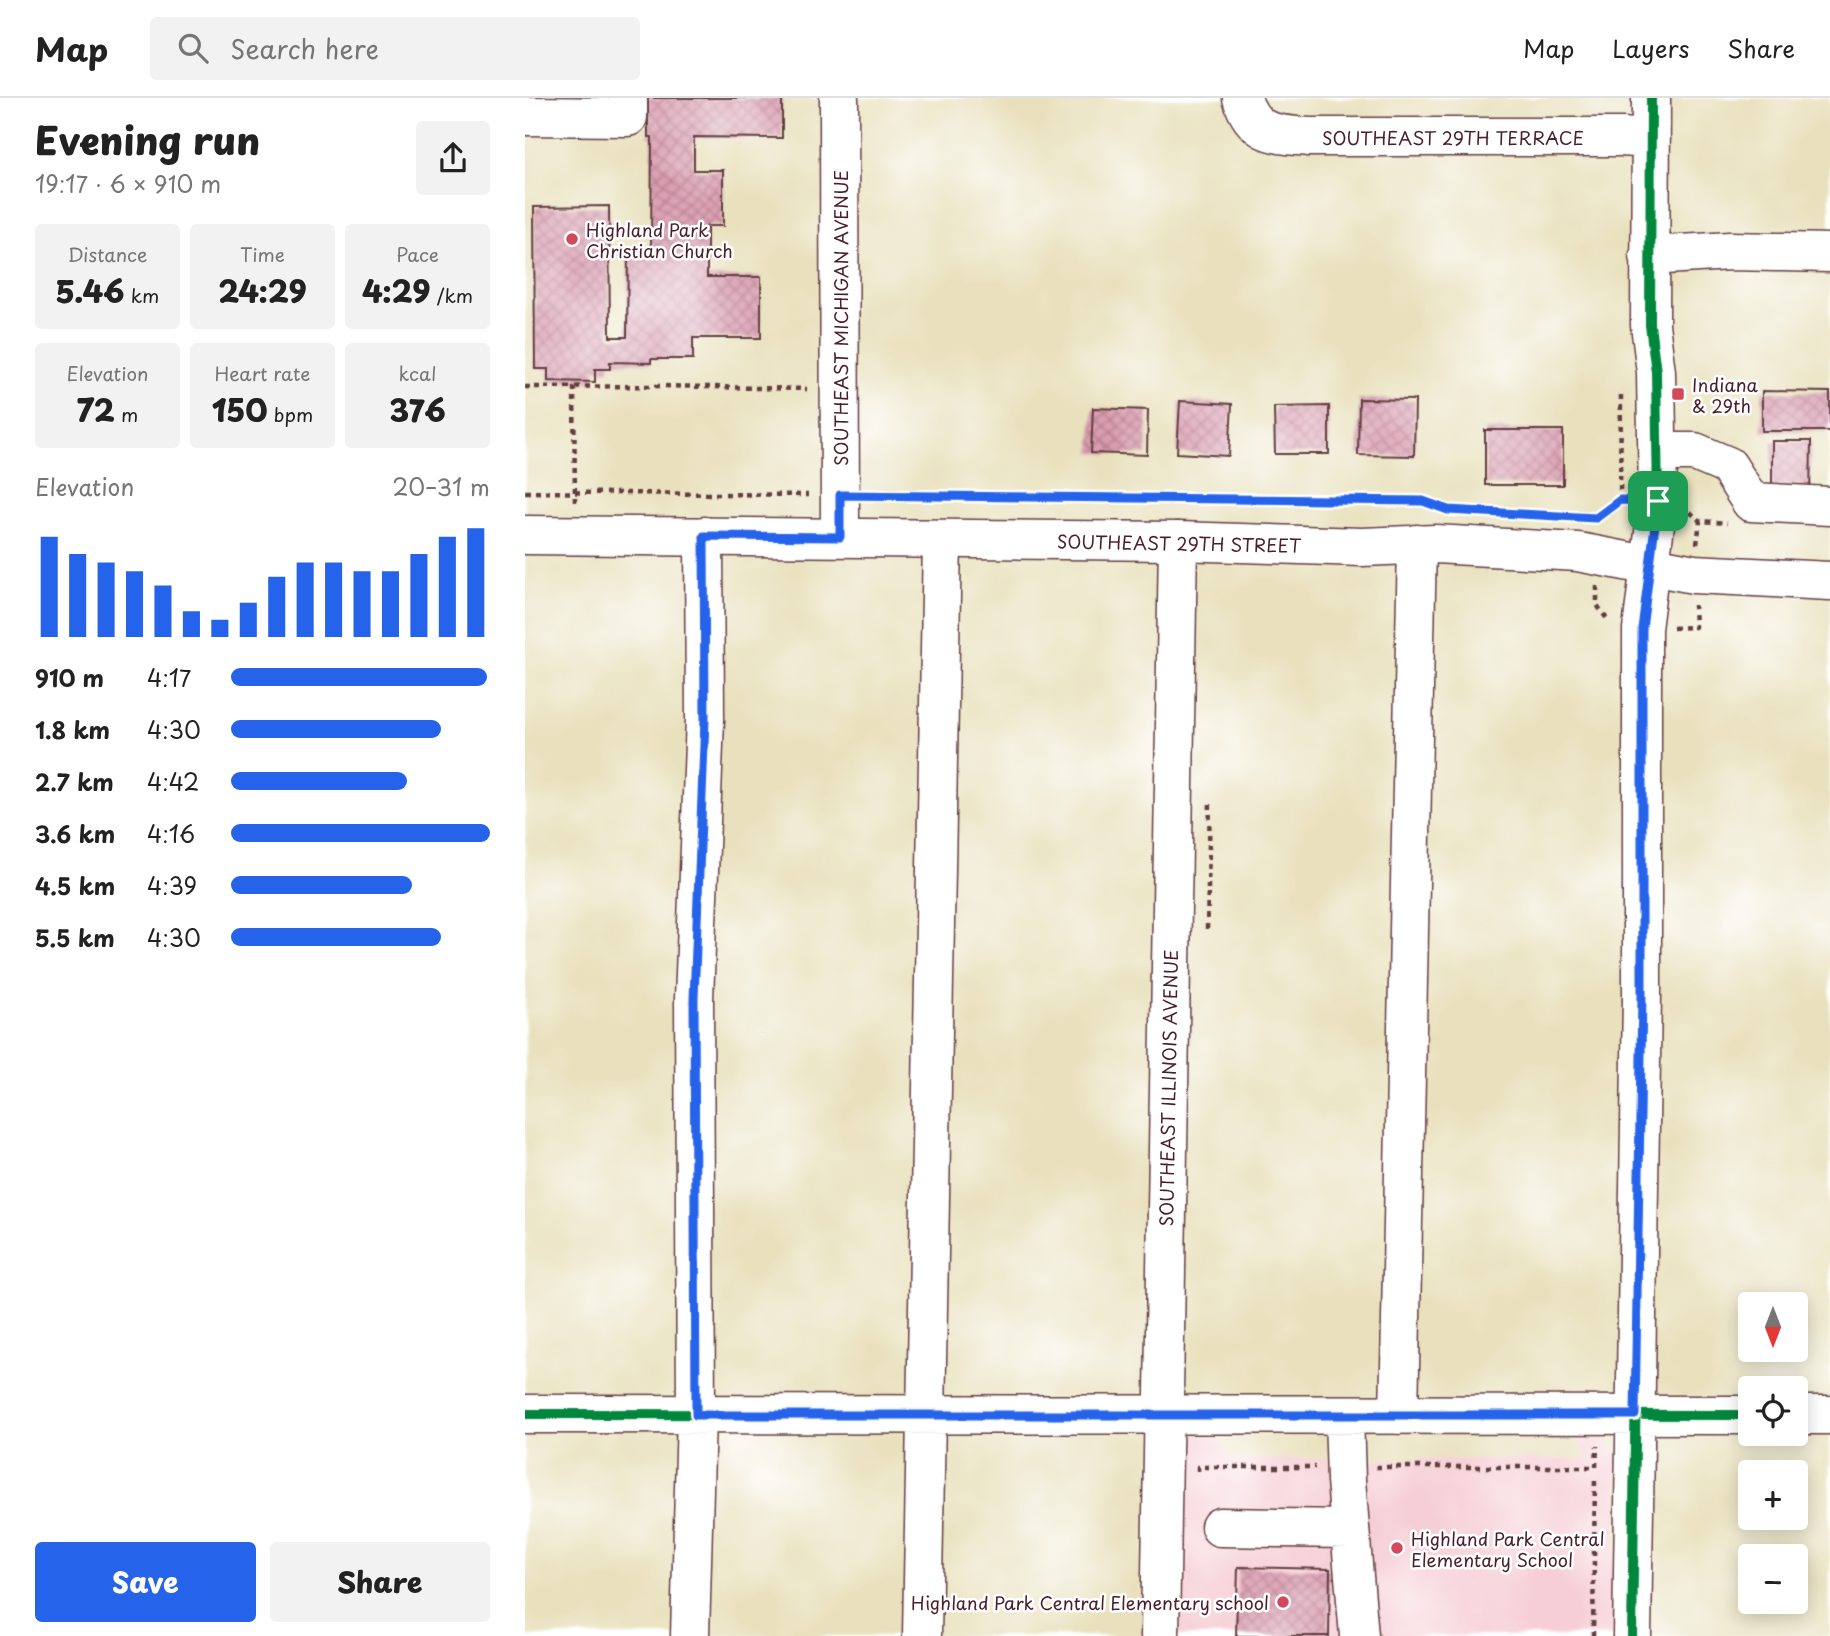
<!DOCTYPE html>
<html lang="en">
<head>
<meta charset="utf-8">
<style>
	:root { --surface:#fff; --page:#f2f2f2; --text:#222; --muted:#767676; --line:#e0e0e0; --accent:#2563eb }
	body { margin:0; font-family:"Playpen Sans",sans-serif; background:var(--page); color:var(--text); height:100vh; display:flex; flex-direction:column; font-size:26px; white-space:nowrap }
	* { box-sizing:border-box; margin:0 }
	p { font-size:23px; color:var(--muted) }
	.icon { flex:none; width:38px; height:38px; fill:none; stroke:currentColor; stroke-width:2; stroke-linecap:round; stroke-linejoin:round }
	.map { position:relative; flex:1; overflow:hidden }
	.drawer { display:flex; flex-direction:column; background:var(--surface); width:525px }
	.drawer>* { flex:none }
	.needle { width:46px; rotate:180deg }
	.tools { position:absolute; left:1213px; top:1194px; display:grid; gap:14px }
	.tools a { display:grid; place-items:center; width:70px; height:70px; border-radius:7px; background:var(--surface); box-shadow:0 4px 18px #0003; font-size:35px }
	.pin { position:absolute; display:grid; place-items:center; width:60px; height:60px; color:#fff; margin:-30px; border-radius:14px; box-shadow:0 4px 10px #0006 }
	.round { display:grid; place-items:center; flex:none; width:74px; height:74px; border-radius:7px; background:var(--page) }
	.headline { display:flex; align-items:center; justify-content:space-between; height:119px; padding:0 35px }
	h1 { font-size:38px; font-weight:800; line-height:52px }
	.figures { display:grid; grid-template-columns:repeat(3,1fr); gap:10px; height:119px; padding:7px 35px }
	.figures div { display:grid; align-content:center; border-radius:7px; background:var(--page); text-align:center }
	.figures b { font-size:30px; font-weight:800 }
	.figures small { font-size:19px; font-weight:400 }
	.figures p { font-size:19px }
	.chart { height:196px; padding:14px 35px }
	.chart p { display:flex; justify-content:space-between }
	.chart svg { width:100%; height:126px; margin-top:7px; stroke:var(--accent); stroke-width:6 }
	.button { display:flex; gap:14px; margin-top:auto; padding:14px 35px }
	.button a { flex:1; height:80px; border-radius:7px; background:var(--accent); color:#fff; font-size:28px; font-weight:800; line-height:80px; text-align:center }
	.button a+a { background:var(--page); color:var(--text) }
	ul { padding:0 35px; list-style:none; font-size:23px }
	li { display:grid; grid-template-columns:112px 84px 1fr; align-items:center; height:52px }
	li i { height:18px; border-radius:9px; background:var(--accent) }
	header { display:flex; align-items:center; gap:42px; box-sizing:border-box; height:98px; padding:0 35px; background:var(--surface); border-bottom:2px solid var(--line) }
	header strong { font-size:33px }
	nav { display:flex; gap:38px; margin-inline-start:auto; font-size:24px }
	.search { width:490px; height:63px; background:var(--page); display:flex; align-items:center; gap:18px; box-sizing:border-box; padding:0 24px; border-radius:7px; color:var(--muted); font-size:26px }
	main { display:flex; flex:1; min-height:0 }
	.map>svg:first-child { display:block }
</style>
</head>
<body>
<header>
<strong>Map</strong>
<div class="search"><svg class="icon" aria-label="search" viewBox="0 0 24 24"><circle cx="10" cy="10" r="6"/><path d="M15 15l6 6"/></svg>Search here</div>
<nav><a>Map</a><a>Layers</a><a>Share</a></nav>
</header>
<main>
<section class="drawer">
<div class="headline"><div><h1>Evening run</h1><p>19:17 · 6 × 910 m</p></div><a class="round"><svg class="icon" aria-label="share" viewBox="0 0 24 24"><path d="M12 15V3M7 8l5-5 5 5M5 13v7h14v-7"/></svg></a></div>
<div class="figures">
<div><p>Distance</p><b>5.46<small> km</small></b></div>
<div><p>Time</p><b>24:29</b></div>
<div><p>Pace</p><b>4:29<small> /km</small></b></div>
</div>
<div class="figures">
<div><p>Elevation</p><b>72<small> m</small></b></div>
<div><p>Heart rate</p><b>150<small> bpm</small></b></div>
<div><p>kcal</p><b>376</b></div>
</div>
<div class="chart"><p><span>Elevation</span>20–31 m</p>
<svg viewBox="0 0 160 44" preserveAspectRatio="none"><path d="M5 44V9M15 44V15M25 44V18M35 44V21M45 44V26M55 44V35M65 44V38M75 44V32M85 44V23M95 44V18M105 44V18M115 44V21M125 44V21M135 44V15M145 44V9M155 44V6"/></svg>
</div>
<ul>
<li><b>910 m</b>4:17<i style="width:99%"></i></li>
<li><b>1.8 km</b>4:30<i style="width:81%"></i></li>
<li><b>2.7 km</b>4:42<i style="width:68%"></i></li>
<li><b>3.6 km</b>4:16<i style="width:100%"></i></li>
<li><b>4.5 km</b>4:39<i style="width:70%"></i></li>
<li><b>5.5 km</b>4:30<i style="width:81%"></i></li>
</ul>
<div class="button"><a>Save</a><a>Share</a></div>
</section>
<div class="map">
<svg width="1305" height="1538" viewBox="0 0 1305 1538">
	<defs>
		<pattern id="building-cross-hatch" width="8" height="8" patternUnits="userSpaceOnUse" patternTransform="scale(1.75)"><rect width="8" height="8" fill="#db9db1"/><path d="M0 0l8 8M0 8l8-8" fill="none" stroke="#b47f90"/></pattern>
	</defs>
	<rect width="100%" height="100%" fill="#fff"/>
	<filter id="ink" filterUnits="userSpaceOnUse"><feTurbulence type="fractalNoise" baseFrequency=".0143" numOctaves="2"/><feDisplacementMap in="SourceGraphic" scale="14" xChannelSelector="R" yChannelSelector="G"/><feConvolveMatrix kernelMatrix="1 2 1 2 8 2 1 2 1" color-interpolation-filters="sRGB"/></filter>
	<filter id="wash" filterUnits="userSpaceOnUse"><feTurbulence type="fractalNoise" baseFrequency=".00686" numOctaves="4" result="noise"/><feDisplacementMap in="SourceGraphic" scale="28" xChannelSelector="R" yChannelSelector="G"/><feGaussianBlur stdDeviation="1.57" result="paint"/><feColorMatrix in="noise" values="0 0 0 0 0 0 0 0 0 0 0 0 0 0 0 0 0 1.4 0 .05"/><feComposite in="paint" operator="in"/></filter>
	<g filter="url(#wash)">
		<rect width="100%" height="100%" fill="#e9e1be"/>
		<!-- built -->
		<path fill="#f6cfd6" d="M669 1336H692L705 1361H1062L1050 1337H1078L1093 1356 1090 1538H651L653 1353Z"/>
		<g id="blocks">
			<!-- building -->
			<path fill="url(#building-cross-hatch)" d="M123 0H257V40L169 39V72H198V128H182V179H236V240H168V261H126V265L85 264V271H70V284L23 283V271H10L9 109 84 108 85 239H102L103 154H126L127 39H123Z
				M1237 293 1305 294V333H1237Z
				M834 301 890 302 889 358 833 357Z
				M655 303 707 306 704 358 652 355Z
				M804 308V356H750L749 309Z
				M568 310 623 312 622 357 566 355Z
				M960 332H1038V387H960Z
				M1247 343H1286L1285 399 1247 398Z
				M713 1469 805 1471 804 1538H711Z"/>
		</g>
	</g>
	<g filter="url(#ink)">
		<use href="#blocks" fill-opacity="0" stroke="#623c41" stroke-width="2"/>
		<g fill="none" stroke-linecap="round" stroke-linejoin="round">
			<!-- minor casing -->
			<g stroke="#623c41" stroke-width="41">
				<path id="minor" d="M314 0 315 439
					M717 0C728 37 750 36 784 39H1096L1126 41
					M0 18 103 19V0
					M1124 158 1205 153 1305 155
					M1133 354H1170L1203 368 1226 404 1305 408
					M0 1316 1225 1317
					M819 1317 821 1382 834 1538
					M874 1317 892 446
					M1270 1317H1305
					M695 1429 824 1431
					M165 1538 171 1317 169 901 180 621 179 438
					M397 1538 417 442
					M635 1538 653 443
					M1107 1538 1117 898V531L1133 403 1131 274 1125 227 1126 0"/>
			</g>
			<!-- major casing -->
			<g stroke="#623c41" stroke-width="41">
				<path id="major" d="M0 437 653 443 837 449 910 446 1053 454 1169 476 1305 483"/>
			</g>
			<!-- path -->
			<path stroke="#623c41" stroke-width="4.5" stroke-dasharray="5 5" stroke-linecap="butt" d="M0 289 136 288 282 291
				M49 289 50 406
				M0 394 283 397
				M347 398 898 403 925 412
				M1095 402 1096 295
				M1165 414 1175 423 1202 425
				M1056 419 1071 420 1095 402 1101 403
				M1172 446 1175 423
				M1072 488V507L1084 524
				M1148 530 1170 529 1169 507
				M682 831 685 704
				M851 1369H1071L1072 1348
				M673 1373V1369H790
				M1068 1538 1070 1378"/>
			<!-- minor -->
			<use href="#minor" stroke="#fff" stroke-width="38"/>
			<!-- major -->
			<use href="#major" stroke="#fff" stroke-width="38"/>
			<!-- cycleway casing -->
			<g stroke="#fff" stroke-width="15">
				<path id="cycleway" d="M0 1316 1225 1317
					M1107 1538 1117 898V531L1133 403 1131 274 1125 227 1126 0"/>
			</g>
			<!-- cycleway -->
			<use href="#cycleway" stroke="#00873e" stroke-width="10"/>
		</g>
	</g>
	<g fill="none" stroke-linecap="round" stroke-linejoin="round" filter="url(#ink)">
		<!-- route casing -->
		<g stroke="#fff" stroke-width="14">
			<path id="route" d="M315 397 898 403 923 412 1071 420 1095 402 1133 403 1117 531V898L1110 1317H171L169 901 180 621 179 438 315 439Z"/>
		</g>
		<!-- route -->
		<use href="#route" stroke="#2563eb" stroke-width="9"/>
	</g>
	<!-- markers -->
	<g fill="#d1495b" stroke="#fff" stroke-width="2.5">
		<circle cx="47" cy="141" r="7"/>
		<rect x="1146" y="289" width="14" height="14" rx="3.5"/>
		<circle cx="872" cy="1450" r="7"/>
		<circle cx="758" cy="1504" r="7"/>
	</g>
	<g text-anchor="middle" dominant-baseline="central" stroke-width="5" stroke-linejoin="round" paint-order="stroke">
		<!-- street labels -->
		<g font-size="18" fill="#4a1f2b" stroke="#fff">
			<text x="928" y="39">SOUTHEAST 29TH TERRACE</text>
			<text transform="translate(315 220) rotate(-90)">SOUTHEAST MICHIGAN AVENUE</text>
			<text transform="translate(654 445) rotate(1)">SOUTHEAST 29TH STREET</text>
			<text transform="translate(643 990) rotate(-89)">SOUTHEAST ILLINOIS AVENUE</text>
		</g>
		<!-- poi labels -->
		<g font-size="18" fill="#4a1f2b" stroke="#fff" text-anchor="start">
			<text x="61" y="131">Highland Park<tspan x="61" dy="21">Christian Church</tspan></text>
			<text x="1167" y="286">Indiana<tspan x="1167" dy="21">&amp; 29th</tspan></text>
			<text x="886" y="1440">Highland Park Central<tspan x="886" dy="21">Elementary School</tspan></text>
			<text x="744" y="1504" text-anchor="end">Highland Park Central Elementary school</text>
		</g>
	</g>
</svg>
<div class="tools">
<a><svg class="needle" viewBox="-14 -14 28 28"><path d="M0-13l5 13h-10z" fill="#e53935"/><path d="M0 13l5-13h-10z" fill="#767676"/></svg></a>
<a><svg class="icon" aria-label="locate" viewBox="0 0 24 24"><circle cx="12" cy="12" r="6"/><path d="M12 2v4M12 18v4M2 12h4M18 12h4"/></svg></a>
<a>+</a>
<a>−</a>
</div>
<div class="pin" style="left:1133px;top:403px;background:#1e9e55"><svg class="icon" aria-label="arrive" viewBox="0 0 24 24"><path d="M6 21V4h12l-3 4 3 4H6"/></svg></div>
</div>
</main>
</body>
</html>
